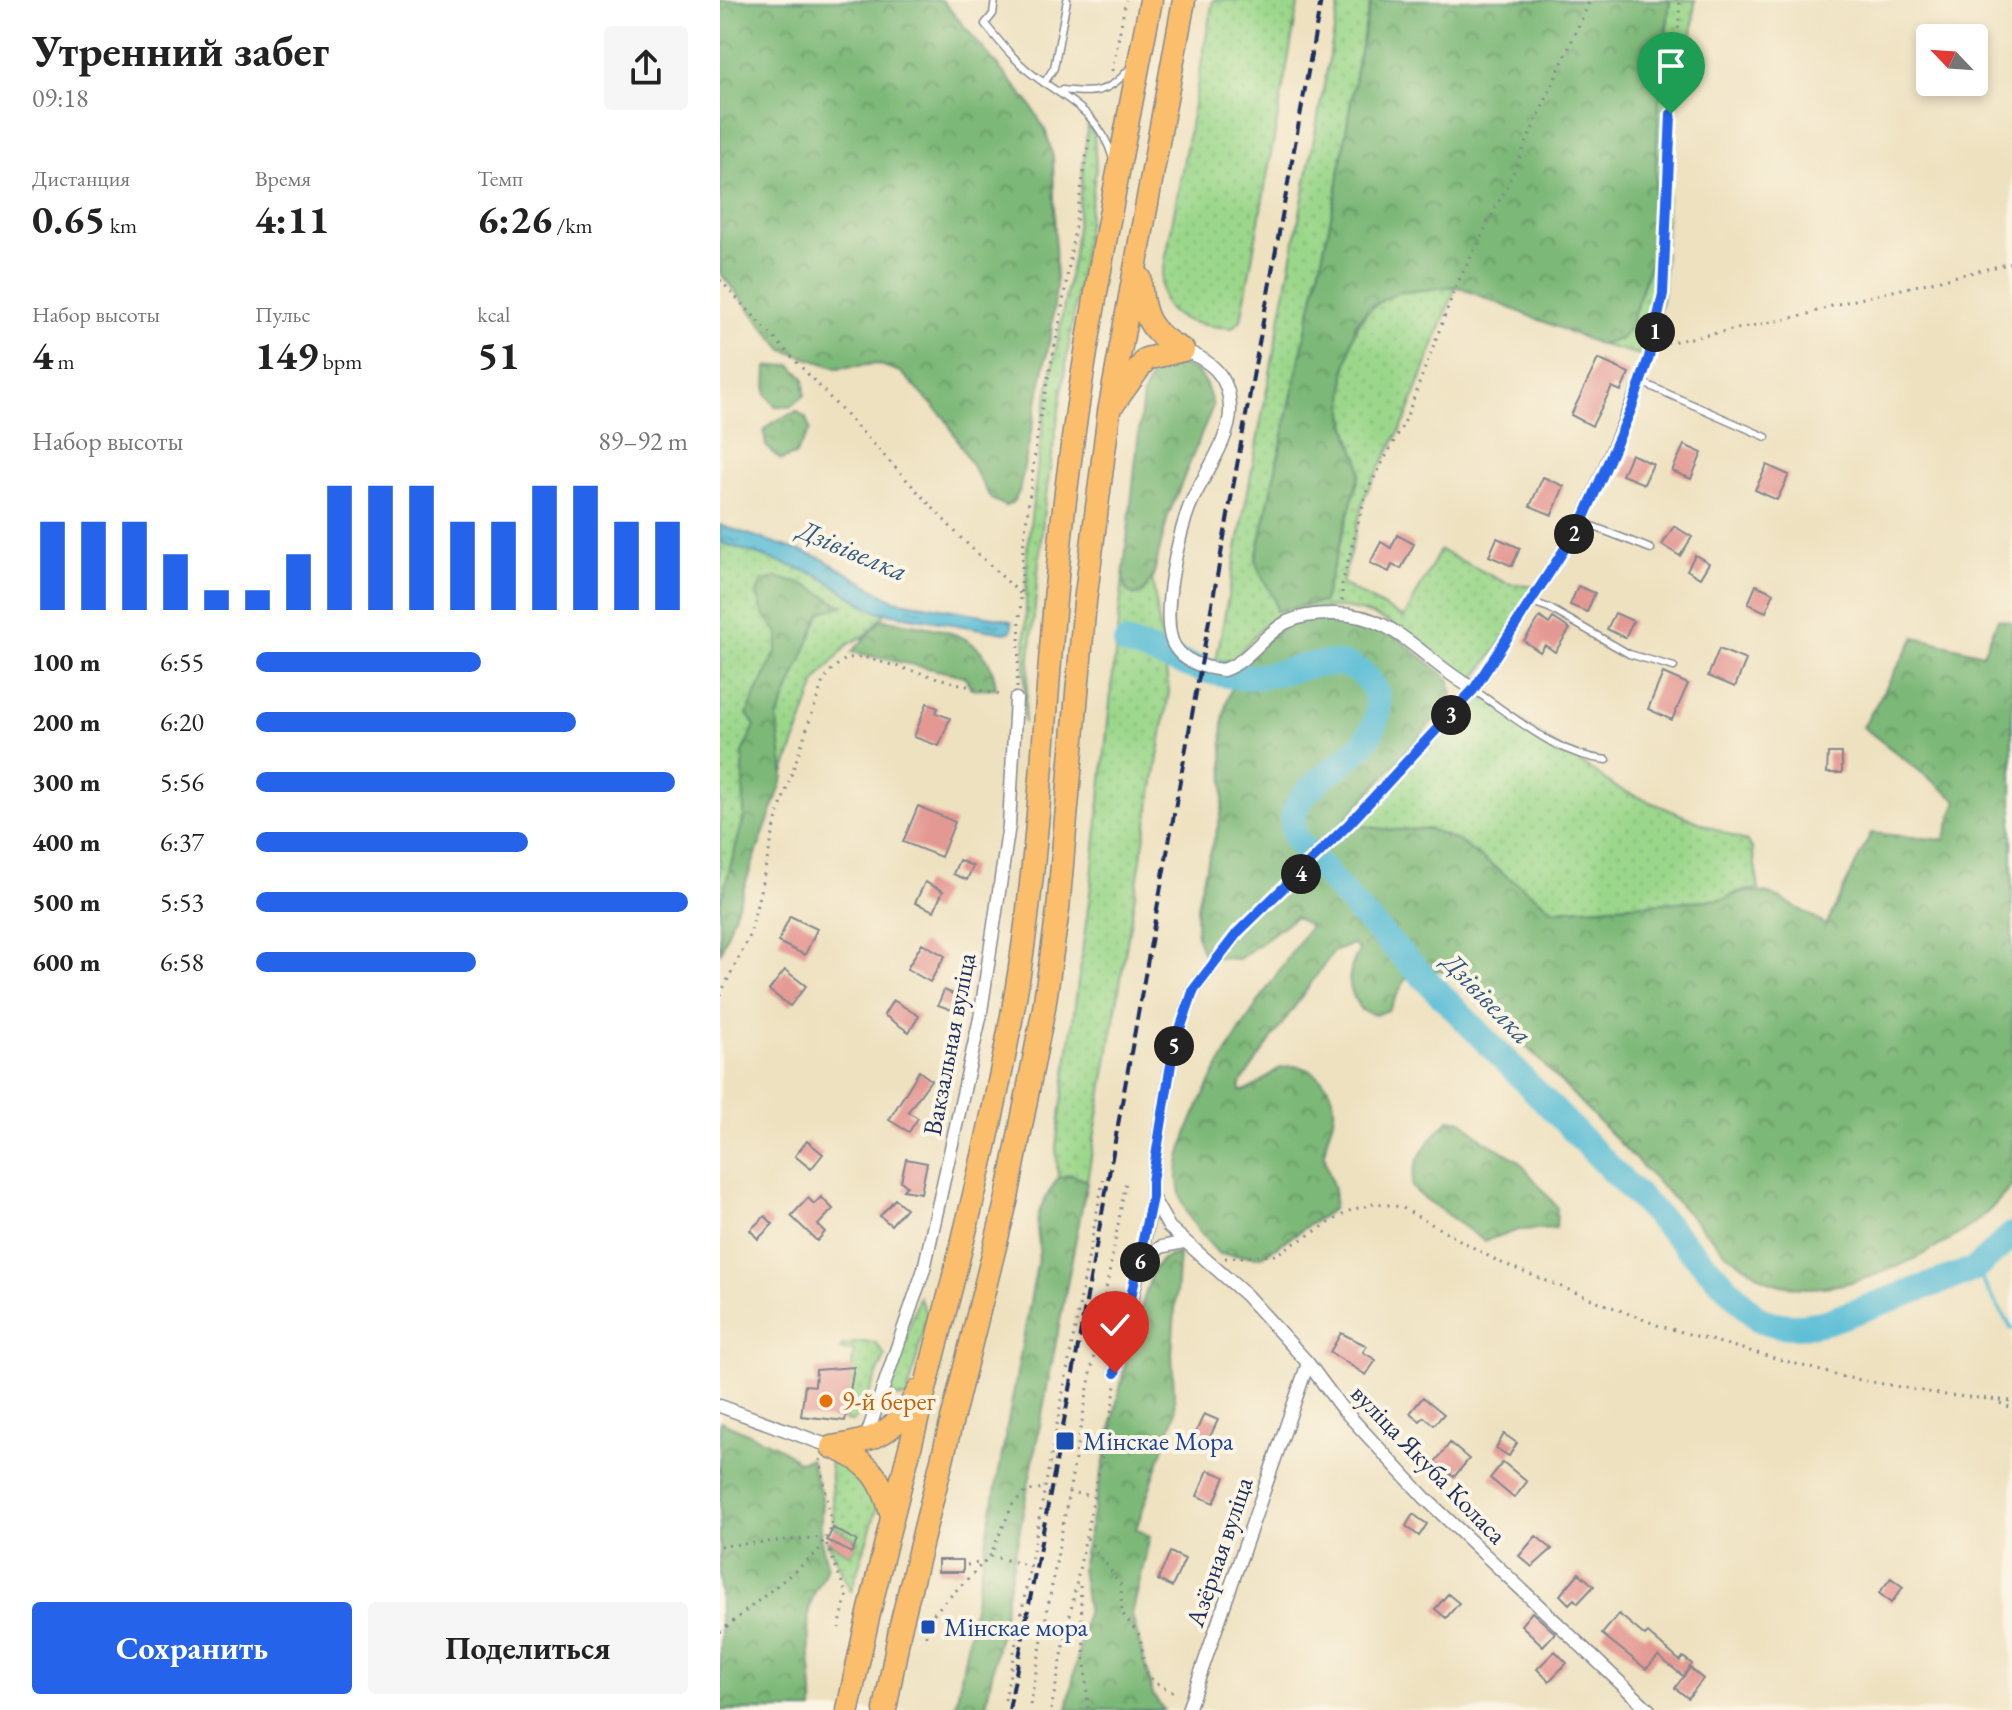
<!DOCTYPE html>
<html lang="ru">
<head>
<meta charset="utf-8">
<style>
	:root { --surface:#fff; --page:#f6f6f6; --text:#222; --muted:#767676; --accent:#2563eb }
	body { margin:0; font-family:"EB Garamond",serif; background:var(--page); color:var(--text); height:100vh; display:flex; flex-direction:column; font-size:30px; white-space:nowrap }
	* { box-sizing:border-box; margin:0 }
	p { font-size:26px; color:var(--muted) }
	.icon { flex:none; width:44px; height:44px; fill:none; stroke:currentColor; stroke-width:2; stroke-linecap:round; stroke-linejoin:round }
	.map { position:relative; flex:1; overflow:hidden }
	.panel { display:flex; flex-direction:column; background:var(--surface); width:720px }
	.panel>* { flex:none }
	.needle { width:52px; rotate:295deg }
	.tools { position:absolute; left:1196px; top:24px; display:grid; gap:16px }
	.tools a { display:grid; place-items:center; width:72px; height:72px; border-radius:8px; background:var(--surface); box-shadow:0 4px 12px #0003; font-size:40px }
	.pin { position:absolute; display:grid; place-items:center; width:68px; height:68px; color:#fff; margin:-82px -34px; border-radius:50% 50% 50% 0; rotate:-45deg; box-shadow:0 0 8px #0007 }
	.pin .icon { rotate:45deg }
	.km { position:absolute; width:40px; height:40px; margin:-20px; border-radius:50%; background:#222; color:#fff; font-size:22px; line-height:40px; text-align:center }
	.round { display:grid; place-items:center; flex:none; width:84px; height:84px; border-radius:8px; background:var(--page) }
	.headline { display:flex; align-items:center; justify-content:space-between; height:136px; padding:0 32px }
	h1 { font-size:44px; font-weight:700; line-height:60px }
	.stats { display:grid; grid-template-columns:repeat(3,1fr); gap:12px; height:136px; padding:8px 32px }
	.stats div { display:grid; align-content:center }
	.stats b { font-size:40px; font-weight:700 }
	.stats small { font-size:22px; font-weight:400 }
	.stats p { font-size:22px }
	.chart { height:224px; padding:16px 32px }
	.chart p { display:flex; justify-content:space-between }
	.chart svg { width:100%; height:144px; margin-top:8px; stroke:var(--accent); stroke-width:6 }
	.primary-button { display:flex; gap:16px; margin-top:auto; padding:16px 32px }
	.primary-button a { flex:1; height:92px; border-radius:8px; background:var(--accent); color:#fff; font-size:32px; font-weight:700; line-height:92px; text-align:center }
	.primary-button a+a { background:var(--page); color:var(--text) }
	ul { padding:0 32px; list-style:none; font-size:26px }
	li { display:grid; grid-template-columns:128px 96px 1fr; align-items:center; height:60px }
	li i { height:20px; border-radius:10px; background:var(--accent) }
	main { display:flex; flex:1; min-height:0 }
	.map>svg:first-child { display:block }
</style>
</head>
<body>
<main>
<section class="panel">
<div class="headline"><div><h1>Утренний забег</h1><p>09:18</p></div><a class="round"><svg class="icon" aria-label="share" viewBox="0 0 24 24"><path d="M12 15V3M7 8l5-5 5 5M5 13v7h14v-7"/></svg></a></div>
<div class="stats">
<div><p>Дистанция</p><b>0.65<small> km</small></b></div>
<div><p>Время</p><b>4:11</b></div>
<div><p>Темп</p><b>6:26<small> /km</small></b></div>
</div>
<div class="stats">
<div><p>Набор высоты</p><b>4<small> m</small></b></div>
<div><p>Пульс</p><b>149<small> bpm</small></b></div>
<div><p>kcal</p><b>51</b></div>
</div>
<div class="chart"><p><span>Набор высоты</span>89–92 m</p>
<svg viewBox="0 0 160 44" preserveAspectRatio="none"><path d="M5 44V17M15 44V17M25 44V17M35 44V27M45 44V38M55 44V38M65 44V27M75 44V6M85 44V6M95 44V6M105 44V17M115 44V17M125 44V6M135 44V6M145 44V17M155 44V17"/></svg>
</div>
<ul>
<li><b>100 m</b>6:55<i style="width:52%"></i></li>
<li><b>200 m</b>6:20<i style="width:74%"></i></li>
<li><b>300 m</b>5:56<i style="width:97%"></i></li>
<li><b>400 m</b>6:37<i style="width:63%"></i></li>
<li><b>500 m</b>5:53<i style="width:100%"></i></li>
<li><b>600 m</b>6:58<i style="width:51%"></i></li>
</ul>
<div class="primary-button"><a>Сохранить</a><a>Поделиться</a></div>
</section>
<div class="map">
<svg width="1292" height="1710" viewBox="0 0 1292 1710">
	<defs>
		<pattern id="grass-dots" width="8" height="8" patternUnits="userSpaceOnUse" patternTransform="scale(2)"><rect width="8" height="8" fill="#9bd78b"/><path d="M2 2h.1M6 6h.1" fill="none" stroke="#85b97a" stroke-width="1.8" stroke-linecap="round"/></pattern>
		<pattern id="forest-crowns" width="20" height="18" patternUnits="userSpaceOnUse" patternTransform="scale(2)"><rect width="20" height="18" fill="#7cb877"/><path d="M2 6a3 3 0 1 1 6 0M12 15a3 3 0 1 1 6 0" fill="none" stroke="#659665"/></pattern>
		<pattern id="water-ripples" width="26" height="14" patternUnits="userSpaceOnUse" patternTransform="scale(2)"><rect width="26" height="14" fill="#57bcd5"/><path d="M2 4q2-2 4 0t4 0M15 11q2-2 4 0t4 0" fill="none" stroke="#4799b0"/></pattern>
	</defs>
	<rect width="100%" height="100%" fill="#fcf5e5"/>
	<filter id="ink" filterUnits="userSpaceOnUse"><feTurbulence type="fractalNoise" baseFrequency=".0125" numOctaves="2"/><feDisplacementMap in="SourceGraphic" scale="16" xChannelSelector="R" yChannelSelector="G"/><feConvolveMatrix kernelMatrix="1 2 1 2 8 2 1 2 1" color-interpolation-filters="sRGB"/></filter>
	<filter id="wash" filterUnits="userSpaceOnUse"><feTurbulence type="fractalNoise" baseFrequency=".006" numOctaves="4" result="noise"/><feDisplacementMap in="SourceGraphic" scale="32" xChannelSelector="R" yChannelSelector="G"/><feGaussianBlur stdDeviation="1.8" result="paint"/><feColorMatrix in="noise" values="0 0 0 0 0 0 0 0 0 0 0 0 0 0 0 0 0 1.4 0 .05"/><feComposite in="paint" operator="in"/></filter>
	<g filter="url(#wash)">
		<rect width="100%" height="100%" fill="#eee1c0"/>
		<!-- grass -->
		<path fill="url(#grass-dots)" stroke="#5b8374" stroke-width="2" d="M493 0H579L521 320 512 328C493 327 455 324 445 304 442 298 442 289 441 284Z
			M620 0H651L636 70 616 194 536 559C538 579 556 591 557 611L603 602 640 473C639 452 627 435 624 414 619 367 627 313 675 294 693 287 716 288 736 286L685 421 645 495 622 584 684 618 720 550 786 583 821 588 750 685C701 646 662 599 594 609 579 611 560 615 547 624 534 633 524 649 513 660L496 661Z
			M950 0H975L969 73 951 114 943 294 929 357 881 345 900 339 909 329 932 258 939 101Z
			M368 124 374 134 376 169 324 508 304 723 307 550 324 415 354 251Z
			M0 542 98 575 146 606 165 614 146 635 128 644 97 680 0 954Z
			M403 577 406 590 423 592 432 577 449 692 367 1181 350 1175 338 1178 336 1146 371 886Z
			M754 689 897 788 1027 842 1032 848 1039 889 1019 891 1005 899 834 910 738 841 709 829 670 830 630 824Z
			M199 1297 207 1315 187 1398 175 1397 170 1387Z
			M140 1342 156 1343 165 1356 140 1415 132 1422 125 1421 134 1351 120 1350 122 1346Z
			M122 1462 148 1483 158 1505 131 1591 107 1541 130 1554 138 1541 114 1527 110 1463Z"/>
		<!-- forest -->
		<path fill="url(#forest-crowns)" stroke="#4c746a" stroke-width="2" d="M0 0H222L311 105 326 132 333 157 336 288 331 333 299 492 294 501 286 506 271 499 225 418 181 372 157 364 117 368 63 350 0 273Z
			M651 0H950L939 101 932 258 909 329 900 339 881 345 736 286 677 293 649 307 636 324 625 372 624 414 631 442 639 459 640 473 603 602 556 611C556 591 538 579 536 559L616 194 636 70Z
			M454 364 476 370 486 385 493 406 448 516 433 577 423 592 414 596 406 590 403 577 423 394 432 374Z
			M71 365 84 378 85 395 70 407 55 406 46 394 47 367Z
			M77 411 86 418 90 430 75 455 61 460 46 446 44 431 53 422Z
			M58 578 88 586 123 606 101 612 57 719 64 777 0 954V904L24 817 23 750 35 726 27 714 56 652 59 634 43 613 37 593 42 581Z
			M610 618 644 620 674 635 729 679 732 691 729 703 630 815V824L670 830 709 829 738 841 834 910 1005 899C1043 878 1072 906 1106 925L1151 833 1224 840 1237 800 1143 727 1195 637 1263 654 1278 619 1292 622V1186C1282 1196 1273 1208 1262 1217 1215 1256 1110 1306 1049 1281 1035 1274 1021 1263 1007 1254L739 977 719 970 690 971 669 1010 655 1015 641 1010C626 987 626 974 639 950L633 944 613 952 520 1084V1091C539 1091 552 1064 574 1066 598 1069 616 1089 614 1113 613 1125 606 1136 605 1149 603 1170 620 1188 613 1209L541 1257 499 1254C478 1232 461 1213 458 1181 454 1118 553 979 590 926L575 917 519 959 485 957C460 921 495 849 502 809 507 781 501 752 503 723 506 682 535 639 574 623 584 618 599 619 610 618Z
			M162 619C211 629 270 627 276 688L251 689 245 676 132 652Z
			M730 1119 742 1121 763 1140 798 1160 837 1207 836 1228 799 1230 764 1241 700 1195 692 1187C692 1159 710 1138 730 1119Z
			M350 1174 367 1181 265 1710H235L320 1248C312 1215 321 1205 338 1178Z
			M459 1253 452 1353 455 1414 416 1529 430 1536 412 1615 433 1695 444 1710H347L367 1608 361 1568 409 1347 433 1270 442 1259Z
			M0 1421 59 1447 78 1462 90 1459 102 1498 100 1537 107 1564C105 1579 92 1590 89 1610 85 1643 95 1677 93 1710H0Z"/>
		<!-- water -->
		<path fill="url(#water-ripples)" stroke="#39769a" stroke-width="2" d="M0 525 101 558 174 600 285 619 292 622 291 631 285 633 155 611 98 575 0 542Z"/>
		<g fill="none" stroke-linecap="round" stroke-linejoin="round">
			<!-- stream -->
			<path stroke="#57bcd5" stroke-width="4" d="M1255 1269 1292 1329"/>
			<!-- river -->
			<path stroke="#57bcd5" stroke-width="26" d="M406 643C446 656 488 677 530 677 563 677 609 651 639 671 651 680 658 693 658 708 655 759 593 769 575 810 571 821 573 830 576 840L639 911 1037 1318C1060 1329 1086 1327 1109 1321L1255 1269 1292 1235"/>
		</g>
		<g id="blocks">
			<!-- building -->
			<path fill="#e49893" d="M878 359 909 373 901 391 892 387 872 426 851 415Z
				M964 445 982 453 971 479 952 471Z
				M911 454 933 464 924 484 902 475Z
				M1047 465 1069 475 1057 500 1035 490Z
				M823 477 844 486 832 515 810 506Z
				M954 526 972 537 960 556 942 545Z
				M677 535 694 544 681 569 672 565 669 572 650 563 661 542 671 548Z
				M777 538 800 548 792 566 769 556Z
				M975 555 989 563 980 578 967 570Z
				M1036 585 1054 593 1046 612 1028 604Z
				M858 586 875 593 867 612 850 605Z
				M895 613 913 621 905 638 887 629Z
				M820 617 829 624 833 618 850 629 835 652 825 645 820 652 804 641Z
				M999 649 1026 660 1015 687 988 676Z
				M943 673 968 684 952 720 928 709Z
				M207 703 218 708 216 713 230 718 219 746 194 737Z
				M1108 753H1122V773H1107Z
				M198 806 235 822 221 857 183 842Z
				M239 860 253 866 247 880 233 874Z
				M205 882 223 891 214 911 195 903Z
				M70 916 97 929 85 955 58 942Z
				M202 943 225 956 210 982 187 969Z
				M65 970 86 986 70 1006 49 990Z
				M224 990 238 996 232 1010 218 1005Z
				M173 1000 199 1016 189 1032 164 1015Z
				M199 1071 211 1080 188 1112 198 1118 189 1132 169 1120Z
				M87 1141 103 1154 91 1169 75 1156Z
				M186 1159 207 1163 201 1193 183 1190 187 1186 181 1181Z
				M101 1197 113 1209 98 1225 105 1232 97 1241 71 1216 88 1198 94 1204Z
				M175 1199 186 1208 171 1225 160 1216Z
				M45 1216 53 1224 38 1239 30 1230Z
				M621 1333 647 1346 643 1352 656 1360 646 1375 610 1352Z
				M134 1367 125 1421 81 1416 85 1385 95 1386 96 1370Z
				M703 1397 724 1414 714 1425 704 1417 700 1421 690 1413Z
				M484 1414 498 1420 487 1443 474 1436Z
				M784 1434 797 1443 789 1456 776 1448Z
				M730 1443 749 1459 734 1477 715 1462Z
				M783 1462 807 1482 794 1498 770 1478Z
				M488 1470 505 1477 494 1503 477 1496Z
				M693 1514 707 1524 699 1536 686 1526Z
				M113 1528 137 1541 131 1553 107 1540Z
				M816 1536 832 1549 812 1567 799 1556Z
				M450 1552 465 1559 452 1587 438 1580Z
				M218 1560H243V1572H218Z
				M859 1573 874 1586 858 1603 854 1599 849 1604 840 1595Z
				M1171 1578 1183 1587 1171 1603 1159 1593Z
				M728 1594 739 1603 726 1618 715 1609Z
				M812 1612 835 1633 823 1646 801 1625Z
				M899 1614 925 1636 928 1633 960 1661 963 1657 972 1664 963 1676 938 1656 926 1669 882 1634Z
				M835 1651 847 1663 829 1681 817 1669Z
				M970 1668 983 1679 968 1698 955 1688Z"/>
		</g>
	</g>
	<g filter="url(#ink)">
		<use href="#blocks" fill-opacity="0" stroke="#84888f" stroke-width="2"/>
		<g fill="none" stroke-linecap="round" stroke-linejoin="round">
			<!-- service casing -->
			<g stroke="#84888f" stroke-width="9">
				<path id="service" d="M275 0 273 14 265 24C282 45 300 67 323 82 356 104 382 119 393 159
					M324 83 334 68 347 0
					M342 90C372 94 389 94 409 69
					M921 382 1046 437
					M862 522 931 549
					M812 602 829 608 909 654 954 667
					M754 690C796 718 836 755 887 760"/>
			</g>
			<!-- minor casing -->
			<g stroke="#84888f" stroke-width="15">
				<path id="minor" d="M463 350C490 360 509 375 510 407 512 438 483 475 471 503 459 530 438 621 455 647 465 663 485 668 503 670 529 662 543 634 567 622 580 616 596 614 610 614 675 611 702 661 754 689
					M921 382 862 522 754 689 629 824 518 932 474 989 454 1046 432 1181V1197L449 1227 526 1295 588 1363 620 1406 705 1498 929 1710
					M420 1263 432 1199
					M395 1373 420 1263 441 1247 465 1242
					M0 1406 112 1447
					M145 1441 204 1269 260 1018 289 825 296 699
					M468 1710 588 1363"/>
			</g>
			<!-- trunk casing -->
			<g stroke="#84888f" stroke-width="25">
				<path id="trunk" d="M420 278C422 315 429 333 463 350
					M395 402 426 359 463 350
					M112 1447C156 1441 178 1431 198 1391
					M113 1447C151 1463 162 1478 172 1517
					M128 1710C176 1473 252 1242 294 1004 323 840 325 673 344 508 364 338 399 168 431 0
					M165 1710 180 1629 287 1198 324 1008 338 910 365 602 389 412 464 0"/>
			</g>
			<!-- path -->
			<path stroke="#84888f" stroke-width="3" stroke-dasharray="2 6" stroke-linecap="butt" d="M392 71 406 0
				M0 280 241 538 303 596
				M931 346 1082 316 1118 304 1292 263
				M925 370 943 294 960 0
				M622 601V584L646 493 685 421 736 286 788 184 870 0
				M297 688 303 548 319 422 340 321 370 134
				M0 995 30 935 57 817 102 684 112 669 127 658 143 657 283 696
				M505 1258 555 1255 631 1210 656 1203 681 1207 779 1262 937 1325 1119 1376 1225 1395 1292 1401
				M1280 1403 1292 1408
				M100 1459 112 1527 105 1540 127 1595 119 1628
				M348 1492 372 1496
				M367 1538 401 1585 402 1613 420 1636 425 1671 434 1682 458 1695
				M0 1546 104 1537
				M270 1556 311 1566
				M247 1565 264 1562
				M360 1586 368 1710
				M0 1632 98 1552 104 1539
				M206 1636 211 1616 270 1556 293 1504 306 1492 326 1487
				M285 1700 383 1180
				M310 1705 406 1181
				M331 1710 396 1386"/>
			<!-- service -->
			<use href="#service" stroke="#fff" stroke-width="6"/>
			<!-- minor -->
			<use href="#minor" stroke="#fff" stroke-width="12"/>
			<!-- trunk -->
			<use href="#trunk" stroke="#fabe6d" stroke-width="22"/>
			<!-- rail -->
			<path stroke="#1b2f5e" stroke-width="4" stroke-dasharray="12 6" stroke-linecap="butt" d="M289 1710 355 1363 601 0"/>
		</g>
	</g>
	<g fill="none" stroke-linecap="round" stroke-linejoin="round" filter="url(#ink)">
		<!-- route casing -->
		<g stroke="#fff" stroke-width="16">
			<path id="route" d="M395 1373 432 1197V1181L454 1046 474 989 518 932 629 824 754 689 862 522 911 410 929 357 943 294 951 114"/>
		</g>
		<!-- route -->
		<use href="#route" stroke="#2563eb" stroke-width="10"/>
	</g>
	<!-- markers -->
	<circle fill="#e8710a" stroke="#fcf5e5" stroke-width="3" cx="106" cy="1401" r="8"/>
	<g fill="#1a4fb4" stroke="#fcf5e5" stroke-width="3">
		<rect x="335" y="1431" width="20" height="20" rx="4"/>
		<rect x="200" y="1619" width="16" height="16" rx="4"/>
	</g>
	<g text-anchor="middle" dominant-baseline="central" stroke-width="8" stroke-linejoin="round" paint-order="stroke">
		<!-- street labels -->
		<g font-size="26" fill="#1b2f5e" stroke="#fcf5e5">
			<text transform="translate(229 1044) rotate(-79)">Вакзальная вуліца</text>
			<text transform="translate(709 1464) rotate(46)">вуліца Якуба Коласа</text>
			<text transform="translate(499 1552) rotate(-71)">Азёрная вуліца</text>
		</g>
		<!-- food labels -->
		<g font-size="26" fill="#c56008" stroke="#fcf5e5" text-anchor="start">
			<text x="122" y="1401">9-й берег</text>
		</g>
		<!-- transit labels -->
		<g font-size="26" fill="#164399" stroke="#fcf5e5" text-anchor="start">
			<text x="363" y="1441">Мінскае Мора</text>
			<text x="224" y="1627">Мінскае мора</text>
		</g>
		<!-- water labels -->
		<g font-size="28" font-style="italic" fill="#2d5982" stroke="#fcf5e5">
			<text transform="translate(133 550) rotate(23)">Дзівівелка</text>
			<text transform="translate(768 998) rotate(46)">Дзівівелка</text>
		</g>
	</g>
</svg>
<div class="tools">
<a><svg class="needle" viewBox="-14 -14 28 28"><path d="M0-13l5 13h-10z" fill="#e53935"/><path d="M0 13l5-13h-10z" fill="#767676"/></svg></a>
</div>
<div class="pin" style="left:951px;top:114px;background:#1e9e55"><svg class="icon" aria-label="arrive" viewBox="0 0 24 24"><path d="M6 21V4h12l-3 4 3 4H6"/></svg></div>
<div class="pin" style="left:395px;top:1373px;background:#d93025"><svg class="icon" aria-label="check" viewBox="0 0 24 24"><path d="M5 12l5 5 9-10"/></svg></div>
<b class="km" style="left:935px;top:332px">1</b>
<b class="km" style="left:854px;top:534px">2</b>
<b class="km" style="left:731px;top:715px">3</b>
<b class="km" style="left:581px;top:874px">4</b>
<b class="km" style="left:454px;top:1046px">5</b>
<b class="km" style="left:420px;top:1262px">6</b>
</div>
</main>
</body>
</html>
